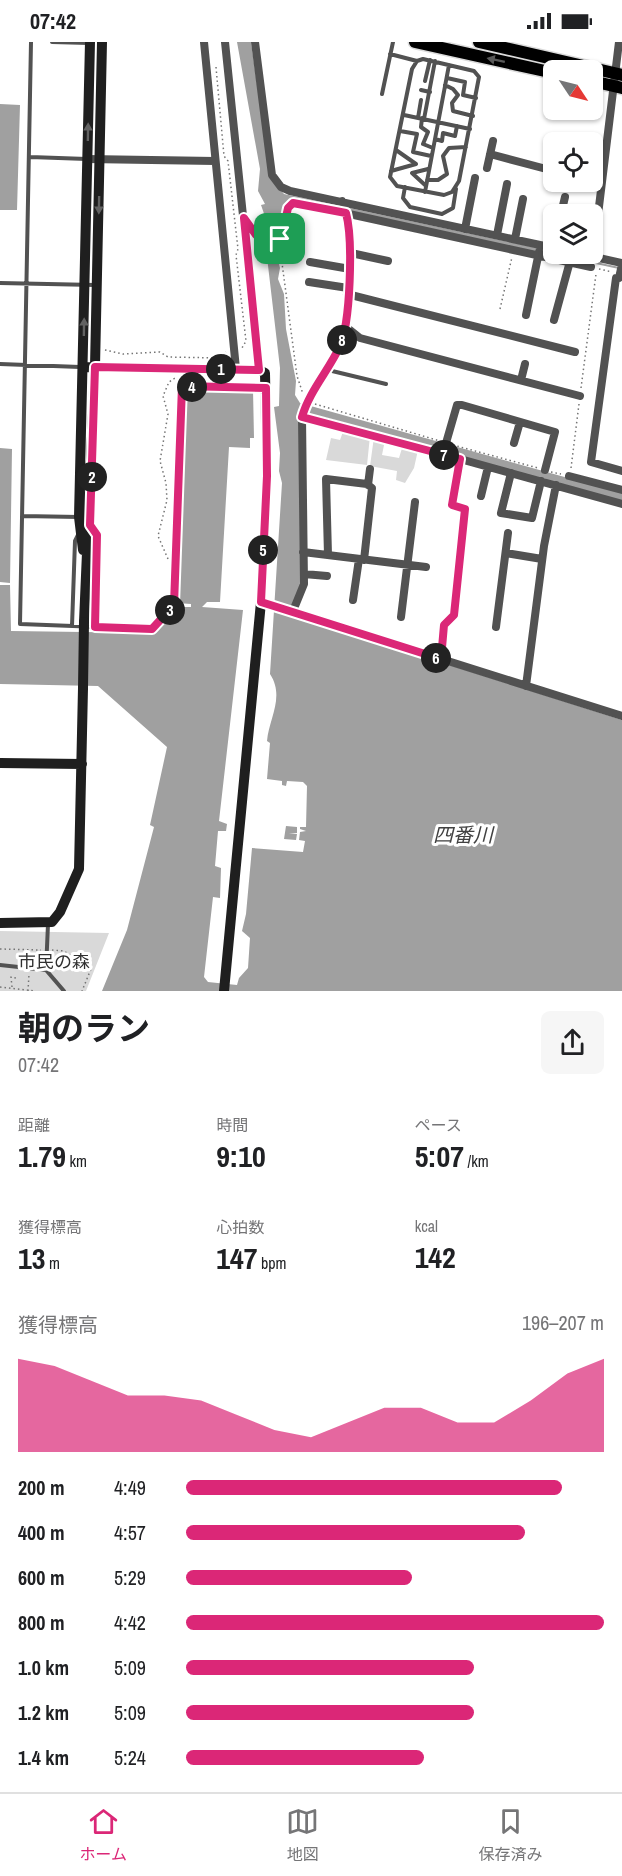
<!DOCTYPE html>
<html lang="ja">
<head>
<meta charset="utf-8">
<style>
	:root { --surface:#fff; --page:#f6f6f6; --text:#202124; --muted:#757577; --line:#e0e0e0; --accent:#db2777 }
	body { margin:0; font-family:"Archivo Narrow","Noto Sans JP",sans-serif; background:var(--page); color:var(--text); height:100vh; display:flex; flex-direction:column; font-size:22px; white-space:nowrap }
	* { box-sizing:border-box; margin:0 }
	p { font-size:20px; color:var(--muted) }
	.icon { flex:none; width:33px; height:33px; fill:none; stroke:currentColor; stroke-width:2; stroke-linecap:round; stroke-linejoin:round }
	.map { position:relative; height:949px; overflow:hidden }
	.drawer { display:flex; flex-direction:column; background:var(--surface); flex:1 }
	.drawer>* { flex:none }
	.needle { width:39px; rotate:125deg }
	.buttons { position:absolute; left:543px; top:18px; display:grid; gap:12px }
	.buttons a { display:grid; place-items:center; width:60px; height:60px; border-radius:9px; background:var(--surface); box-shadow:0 2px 4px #0004; font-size:30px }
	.pin { position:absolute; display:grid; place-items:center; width:51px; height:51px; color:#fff; margin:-26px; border-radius:12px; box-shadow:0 3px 9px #0006 }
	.km { position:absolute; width:30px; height:30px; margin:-15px; border-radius:50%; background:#222; color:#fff; font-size:16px; line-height:30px; text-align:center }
	.round { display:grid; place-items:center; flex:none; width:63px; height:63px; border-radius:9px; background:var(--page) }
	.head { display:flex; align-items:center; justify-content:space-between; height:102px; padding:0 18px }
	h1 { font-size:33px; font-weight:700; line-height:45px }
	.stats { display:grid; grid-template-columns:repeat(3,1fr); gap:9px; height:102px; padding:6px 18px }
	.stats div { display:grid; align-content:center }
	.stats b { font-size:30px; font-weight:700 }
	.stats small { font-size:16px; font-weight:400 }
	.stats p { font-size:16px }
	.chart { height:168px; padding:12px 18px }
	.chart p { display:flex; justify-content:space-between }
	.chart svg { width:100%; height:108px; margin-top:6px; fill:var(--accent); opacity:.7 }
	ul { padding:0 18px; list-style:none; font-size:20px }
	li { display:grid; grid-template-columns:96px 72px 1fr; align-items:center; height:45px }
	li i { height:15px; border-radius:8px; background:var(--accent) }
	.status { display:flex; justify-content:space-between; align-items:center; height:42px; padding:0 30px; background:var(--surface); direction:ltr }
	.status svg { height:16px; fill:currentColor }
	.menu { display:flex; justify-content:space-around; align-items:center; height:84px; border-top:2px solid var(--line); background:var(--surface); font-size:16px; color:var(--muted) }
	.menu a { display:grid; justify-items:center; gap:3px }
	.menu .current { color:var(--accent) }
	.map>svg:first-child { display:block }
</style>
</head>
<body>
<div class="status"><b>07:42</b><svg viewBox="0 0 49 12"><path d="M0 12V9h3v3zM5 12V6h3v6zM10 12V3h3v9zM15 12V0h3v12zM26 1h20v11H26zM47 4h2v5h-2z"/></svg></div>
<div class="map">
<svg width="622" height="949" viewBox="0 0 622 949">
	<rect width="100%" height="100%" fill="#fff"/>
	<!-- green -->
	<path fill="#d9d9d9" d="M344 387 370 394 367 423 326 418 331 396 340 398Z
		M374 395 385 398 382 413 399 416 403 403 418 408 414 426 405 441 396 438 397 429 370 424Z
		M0 889 109 891 86 949H0Z"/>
	<!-- water -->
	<path fill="#a0a0a0" d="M237 0H251L270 135 284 152 589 217 588 222 293 159 287 161 276 210 280 226 278 237 284 252 286 287 296 339 295 353 300 361 622 451V459L300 372 302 544 290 572 622 678V949H102L127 888 154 785 150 783 167 705 98 644 0 642V543H10L11 589 154 591 177 565H191V562L177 561V559L185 347 253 348 254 396H250V406L229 405 220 560H207L202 565 243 568 219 779 227 782 226 789H218L215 824 221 826 220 856 213 855 204 935 208 940 237 943 239 936 248 926 250 896 242 889 246 872 252 806 303 810 305 799 299 798 300 790 306 789 300 787V785H306L307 744 303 740 287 739 286 744 282 743V739L267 737 270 701 267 699C269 676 285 655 270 632L282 441 279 429 280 411 274 365 279 364 280 326 267 215 268 183 261 163 265 162 258 149 260 127Z
		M0 62 20 63 17 168H0Z
		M0 406 12 407 10 541 0 540Z
		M286 784 297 785V791H289L297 792 296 798 284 797Z"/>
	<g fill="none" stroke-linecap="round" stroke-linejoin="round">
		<!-- stream -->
		<path stroke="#a0a0a0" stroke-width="2" d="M587 219 619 226"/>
		<!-- primary casing -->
		<g stroke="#dbdbdb" stroke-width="15">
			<path id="primary" d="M415 0 554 31
				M479 0 622 33
				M592 39 622 46"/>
		</g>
		<!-- path -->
		<path stroke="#747474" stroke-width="1.5" stroke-dasharray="1.5 3" stroke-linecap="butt" d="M216 25 224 114 228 119 238 207 236 213 246 299 242 306
			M280 206 297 334 303 352
			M599 227 612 230
			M500 267 512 215
			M105 308 123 312 160 310 168 315 222 316 226 310
			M581 346 596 232
			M315 362 440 399
			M453 403 538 426
			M571 426 579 362
			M551 430 561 432
			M458 465 452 463 459 424
			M168 517 158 494 167 458 166 441 160 419 168 372 163 354 169 340 175 336
			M0 907 41 908
			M52 908 64 909 91 927 82 949
			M0 945 35 949
			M12 945 11 935 16 936V938
			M28 949 29 932"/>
		<!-- lane -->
		<path stroke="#525252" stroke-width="4" d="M31 0 20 582 152 587 174 563 182 344 265 346
			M52 0 89 1
			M390 12 417 19
			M423 17 474 29 479 35 459 139 452 150 444 153 397 144 390 135 412 27 417 19Z
			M447 36 465 40 463 53 476 56
			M425 39 430 18
			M445 43 453 47 458 53 452 61 453 69 473 74
			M421 48 430 50
			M382 52 393 0
			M404 73 470 87
			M418 76 421 58
			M422 76 421 85 428 90 423 102 433 106
			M424 77 435 19
			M400 89 417 92 413 110 431 114
			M435 97 442 99 443 91 455 94 457 84
			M30 115 87 117
			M391 129 416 122 396 108
			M427 138H438L447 132 443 114 449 106 466 105
			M425 143 412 131 428 127
			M405 145 403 156 410 165 442 172 453 166 456 147
			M425 150 449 23
			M0 241 95 243
			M0 322 80 325
			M328 328 386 342
			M22 474 79 475
			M92 486 97 493 95 585
			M72 584 75 499 78 493
			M0 923 46 928 64 949
			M46 928 48 882"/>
		<!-- street -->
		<path stroke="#525252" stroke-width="8" d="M204 0 236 327
			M225 0 259 328
			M255 0 272 133 281 145 290 149 554 206
			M490 112 554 129
			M87 117 215 119
			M487 126 493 99
			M592 139 601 141
			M561 172 565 155
			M244 176 256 193 281 198 288 167 293 161H299L591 225
			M465 187 475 136
			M497 193 507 142
			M515 197 523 157
			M351 211 388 219
			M581 212 622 221
			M593 214 619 0
			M310 220 350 227
			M622 222 619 236H616L591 420 622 429
			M309 240 348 246
			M347 252 575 310
			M526 273 539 210
			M554 278 572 212
			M345 284 360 296 580 354
			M521 338 525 322
			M302 375 327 380 622 462
			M446 401 457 363H462L555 390 545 428
			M514 401 520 380
			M511 431 501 471 532 476 541 439
			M569 434 622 448
			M368 443 370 427
			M481 454 488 425
			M303 510 426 525
			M506 511 542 517
			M328 513 326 437 367 442 372 446 364 518
			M304 532 327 534
			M353 558 359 517
			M261 560 622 674
			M293 569 304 542 302 375C309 350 328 329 339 306 350 285 352 215 350 191 349 180 345 170 342 159
			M401 575 415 460
			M496 585 508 491
			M441 617 445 583 454 573 465 467
			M526 644 544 504 556 443"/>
		<!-- secondary -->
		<path stroke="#1f1f1f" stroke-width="10" d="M83 325 259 328 265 331 267 434 261 560 224 949
			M83 508 79 475 90 0
			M84 580 95 325 102 0
			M0 721 82 722
			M0 881 52 880 60 870 79 827 83 646"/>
		<!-- primary -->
		<use href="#primary" stroke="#000" stroke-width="12"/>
		<!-- secondary-bridge -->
		<path stroke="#1f1f1f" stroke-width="10" d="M83 646 84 580"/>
	</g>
	<!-- one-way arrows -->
	<defs><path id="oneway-solid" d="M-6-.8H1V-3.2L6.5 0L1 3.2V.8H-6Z" transform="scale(1.5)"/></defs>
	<use fill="#595959" href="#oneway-solid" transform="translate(496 18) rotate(-168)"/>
	<g fill="#626262">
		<use href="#oneway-solid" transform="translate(88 90) rotate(-89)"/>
		<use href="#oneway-solid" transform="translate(99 163) rotate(91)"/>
		<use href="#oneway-solid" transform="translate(84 285) rotate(-89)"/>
	</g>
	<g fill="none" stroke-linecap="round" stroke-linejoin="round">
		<!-- route casing -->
		<g stroke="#fff" stroke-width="12">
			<path id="route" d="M293 161 346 171C353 197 351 282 339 306 328 329 309 350 302 375L460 417 452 463 465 467 454 573 444 583 441 617 261 560 267 434 266 346 182 344 174 563 152 587 95 585 97 493 90 483 95 325 259 328 244 176 256 193 281 198 288 166Z"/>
		</g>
		<!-- route -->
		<use href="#route" stroke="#db2777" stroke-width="8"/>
	</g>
	<g text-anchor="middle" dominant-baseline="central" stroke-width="6" stroke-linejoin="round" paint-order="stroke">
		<!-- park labels -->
		<g font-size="18" fill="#303030" stroke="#fff">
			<text x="54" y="919">市民の森</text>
		</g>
		<!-- water labels -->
		<g font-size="20" font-style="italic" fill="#414141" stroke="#fff">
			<text x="463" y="792">四番川</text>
		</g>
	</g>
</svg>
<div class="buttons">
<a><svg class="needle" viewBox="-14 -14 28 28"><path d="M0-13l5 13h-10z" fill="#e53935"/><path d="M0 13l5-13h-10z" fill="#757577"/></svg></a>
<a><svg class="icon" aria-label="locate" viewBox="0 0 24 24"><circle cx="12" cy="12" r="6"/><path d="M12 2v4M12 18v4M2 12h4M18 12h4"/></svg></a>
<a><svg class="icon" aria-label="layers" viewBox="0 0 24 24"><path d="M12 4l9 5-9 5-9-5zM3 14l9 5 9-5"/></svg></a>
</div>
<div class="pin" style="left:280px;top:197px;background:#1e9e55"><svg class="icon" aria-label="arrive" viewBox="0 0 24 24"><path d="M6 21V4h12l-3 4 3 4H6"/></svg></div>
<b class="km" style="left:221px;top:327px">1</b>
<b class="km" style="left:92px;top:435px">2</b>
<b class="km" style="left:170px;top:568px">3</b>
<b class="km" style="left:192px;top:345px">4</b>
<b class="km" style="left:263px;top:508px">5</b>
<b class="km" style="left:436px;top:616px">6</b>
<b class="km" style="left:444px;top:413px">7</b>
<b class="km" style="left:342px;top:298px">8</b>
</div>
<section class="drawer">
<div class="head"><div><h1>朝のラン</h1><p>07:42</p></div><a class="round"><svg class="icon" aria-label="share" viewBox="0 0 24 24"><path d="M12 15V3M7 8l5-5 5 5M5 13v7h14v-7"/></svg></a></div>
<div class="stats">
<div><p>距離</p><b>1.79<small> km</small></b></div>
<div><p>時間</p><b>9:10</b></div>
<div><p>ペース</p><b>5:07<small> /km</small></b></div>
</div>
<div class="stats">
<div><p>獲得標高</p><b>13<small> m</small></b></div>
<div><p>心拍数</p><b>147<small> bpm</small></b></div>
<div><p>kcal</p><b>142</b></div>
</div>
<div class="chart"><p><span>獲得標高</span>196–207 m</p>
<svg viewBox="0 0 160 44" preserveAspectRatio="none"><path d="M0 44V6L10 9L20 15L30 21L40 21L50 23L60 29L70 35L80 38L90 32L100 26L110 26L120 32L130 32L140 23L150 12L160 6V44z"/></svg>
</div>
<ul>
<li><b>200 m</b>4:49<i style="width:90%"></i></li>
<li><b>400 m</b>4:57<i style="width:81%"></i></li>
<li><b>600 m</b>5:29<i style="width:54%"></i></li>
<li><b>800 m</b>4:42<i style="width:100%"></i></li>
<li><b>1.0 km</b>5:09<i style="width:69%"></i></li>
<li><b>1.2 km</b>5:09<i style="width:69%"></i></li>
<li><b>1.4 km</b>5:24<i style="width:57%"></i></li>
</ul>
</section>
<nav class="menu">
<a class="current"><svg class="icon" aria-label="home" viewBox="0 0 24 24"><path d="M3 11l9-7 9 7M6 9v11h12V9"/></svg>ホーム</a>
<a><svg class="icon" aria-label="map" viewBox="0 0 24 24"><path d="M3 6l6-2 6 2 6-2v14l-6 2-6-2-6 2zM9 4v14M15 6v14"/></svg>地図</a>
<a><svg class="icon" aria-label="saved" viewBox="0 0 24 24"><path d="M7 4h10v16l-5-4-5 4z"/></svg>保存済み</a>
</nav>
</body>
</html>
